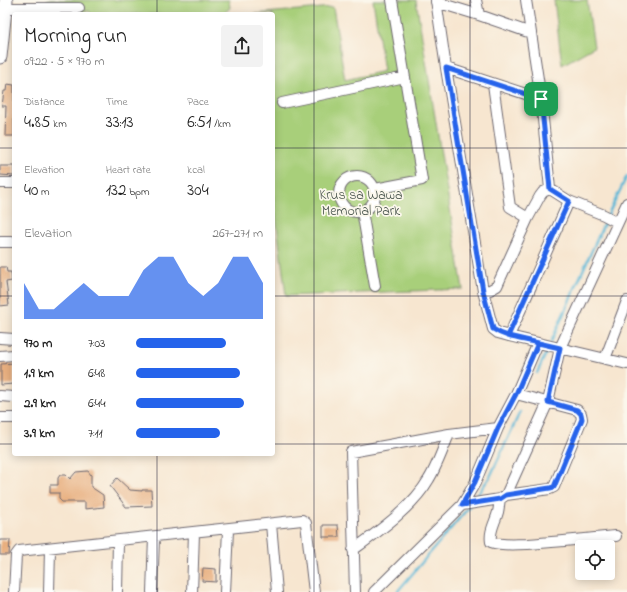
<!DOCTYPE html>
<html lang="en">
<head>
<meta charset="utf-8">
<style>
	:root { --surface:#fff; --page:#f2f2f2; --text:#222; --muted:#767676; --accent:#2563eb }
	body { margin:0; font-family:"Indie Flower",sans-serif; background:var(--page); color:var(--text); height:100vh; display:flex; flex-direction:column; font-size:15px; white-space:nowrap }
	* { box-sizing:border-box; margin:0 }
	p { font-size:13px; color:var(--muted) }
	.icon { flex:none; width:22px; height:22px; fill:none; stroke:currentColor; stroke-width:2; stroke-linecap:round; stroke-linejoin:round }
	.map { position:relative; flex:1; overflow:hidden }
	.sheet { position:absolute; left:12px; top:12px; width:263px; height:444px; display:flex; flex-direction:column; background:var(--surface); border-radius:4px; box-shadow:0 2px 10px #0003 }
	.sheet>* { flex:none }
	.controls { position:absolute; left:575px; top:540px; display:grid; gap:8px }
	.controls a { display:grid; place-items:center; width:40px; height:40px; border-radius:4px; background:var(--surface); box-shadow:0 2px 10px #0003; font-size:20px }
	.pin { position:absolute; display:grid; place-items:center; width:34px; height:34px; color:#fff; margin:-17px; border-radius:8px; box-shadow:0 2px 6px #0006 }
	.round { display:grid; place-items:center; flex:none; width:42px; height:42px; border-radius:4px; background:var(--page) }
	.head { display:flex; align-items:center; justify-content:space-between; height:68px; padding:0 12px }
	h1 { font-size:22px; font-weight:600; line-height:30px }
	.metrics { display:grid; grid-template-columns:repeat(3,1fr); gap:6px; height:68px; padding:4px 12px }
	.metrics div { display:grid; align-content:center }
	.metrics b { font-size:17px; font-weight:600 }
	.metrics small { font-size:11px; font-weight:400 }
	.metrics p { font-size:11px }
	.chart { height:112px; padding:8px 12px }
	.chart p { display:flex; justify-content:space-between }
	.chart svg { width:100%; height:72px; margin-top:4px; fill:var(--accent); opacity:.7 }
	ul { padding:0 12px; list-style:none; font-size:13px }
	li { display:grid; grid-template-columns:64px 48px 1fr; align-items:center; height:30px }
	li i { height:10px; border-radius:5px; background:var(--accent) }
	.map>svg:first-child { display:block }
</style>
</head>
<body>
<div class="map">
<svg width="627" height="592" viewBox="0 0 627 592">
	<rect width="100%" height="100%" fill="#fbf7ec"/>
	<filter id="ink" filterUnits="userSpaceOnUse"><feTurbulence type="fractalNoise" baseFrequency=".025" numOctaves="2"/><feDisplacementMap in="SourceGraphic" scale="8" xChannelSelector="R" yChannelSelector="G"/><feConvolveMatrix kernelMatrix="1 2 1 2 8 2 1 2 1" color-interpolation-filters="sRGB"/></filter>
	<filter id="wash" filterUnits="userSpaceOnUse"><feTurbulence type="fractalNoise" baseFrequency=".012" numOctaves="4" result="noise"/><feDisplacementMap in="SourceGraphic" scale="16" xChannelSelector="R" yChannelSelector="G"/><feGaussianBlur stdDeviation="0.9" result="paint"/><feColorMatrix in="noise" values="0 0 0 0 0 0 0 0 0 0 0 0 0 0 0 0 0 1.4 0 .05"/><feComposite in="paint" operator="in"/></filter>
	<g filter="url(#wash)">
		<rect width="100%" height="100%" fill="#f7e6d0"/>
		<!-- green -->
		<path fill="#a8cf7a" stroke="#65785a" d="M47 0H229L230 8 223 14H91L89 11 50 14Z
			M373 0H416L463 289 286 296 273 194V14H254L333 7 345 80 384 71Z
			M554 0H587L594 47 562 65Z"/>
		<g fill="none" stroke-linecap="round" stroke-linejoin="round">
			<!-- stream -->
			<path stroke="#57b6d6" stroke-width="2.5" d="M608 215 627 176
				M551 342 606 219
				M537 373 549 347
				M474 499 490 477 520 412
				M397 592 469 507"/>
		</g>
		<g id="blocks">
			<!-- building -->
			<path fill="#e8af7f" d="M7 84 14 85V136H5L6 106H2L4 91H6Z
				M0 166H14V176L0 175Z
				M0 267H6L7 272H11L12 281 6 282 9 305 0 306Z
				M14 363V384L1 385V364Z
				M88 471 91 475V487L103 495 104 507 85 509V502H62L59 499V493H50V485H58V478L60 475H66L70 479 76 472Z
				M117 478 130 490 142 491V490H151L152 506 126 507 110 486Z
				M323 525H338L339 537H323Z
				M0 540H10L9 555H0Z
				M203 568 216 569V582L202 581Z"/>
		</g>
	</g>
	<g filter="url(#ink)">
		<use href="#blocks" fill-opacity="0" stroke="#6d676f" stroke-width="1"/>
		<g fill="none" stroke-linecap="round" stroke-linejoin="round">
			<!-- minor casing -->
			<g stroke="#6d676f" stroke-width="12">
				<path id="minor" d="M436 0 446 68 483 291 493 329 498 333 509 336 627 364
					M476 0 479 15
					M526 0 541 99 550 189 569 201 604 215 617 222
					M436 2 479 15 531 33
					M6 8H79
					M446 68 541 99
					M493 84 510 207 528 218
					M282 103 405 77
					M339 194a18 18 0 1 1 36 0a18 18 0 1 1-36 0Z
					M0 183H14
					M375 189 422 180 392 0
					M362 211 375 286
					M0 242H14
					M483 291 490 290 497 286 528 218 540 196 543 192 550 189
					M509 336 569 201
					M0 338 14 339
					M0 356 14 355
					M605 359 627 301
					M516 394 538 343
					M0 396 14 397
					M0 418H14
					M500 499C499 504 499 508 498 512 495 523 489 531 491 542 503 546 515 544 528 544 557 542 586 539 616 536
					M462 505 500 499 506 495 548 402 560 348 627 203
					M271 524 277 592
					M353 550C379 531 413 507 429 479 437 466 443 449 449 434
					M14 592 16 555 19 551 302 520 306 523 314 592
					M49 592 50 549
					M117 592 118 541
					M152 592 154 537
					M192 592 194 533
					M225 592 228 530
					M355 592 351 452 449 434 498 428
					M374 592 462 505 475 483 498 428 516 394 577 410 581 414 582 419 554 487 550 489 506 495"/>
			</g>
			<!-- major casing -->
			<g stroke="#6d676f" stroke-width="15">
				<path id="major" d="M0 57 6 0"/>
			</g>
			<!-- minor -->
			<use href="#minor" stroke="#fff" stroke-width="10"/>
			<!-- major -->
			<use href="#major" stroke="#fff" stroke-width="13"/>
		</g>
	</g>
	<g fill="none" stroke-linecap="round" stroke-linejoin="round" filter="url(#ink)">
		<!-- route casing -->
		<g stroke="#fff" stroke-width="8">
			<path id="route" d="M541 99 446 68 483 291 493 329C506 338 523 339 538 343L516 394 498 428 475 482 462 505 500 499 506 495 550 488 554 487 582 419 581 414 577 410 548 402 560 348 508 336 569 201 550 189 541 99"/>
		</g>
		<!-- route -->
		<use href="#route" stroke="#2563eb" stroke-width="5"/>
	</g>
	<!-- grid -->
	<path fill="none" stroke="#22223b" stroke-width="1" stroke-opacity="0.55" d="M157 0V14M314 0V592M470 0V592M0 148H14M273 148H627M0 296H14M273 296H627M0 444H14M273 444H627M157 454V592"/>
	<g text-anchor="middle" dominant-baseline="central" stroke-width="3.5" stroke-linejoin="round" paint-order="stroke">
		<!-- park labels -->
		<g font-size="14" fill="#4a564e" stroke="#fbf7ec">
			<text x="361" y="195">Krus sa Wawa<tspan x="361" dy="16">Memorial Park</tspan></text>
		</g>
	</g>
</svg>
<div class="controls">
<a><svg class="icon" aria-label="locate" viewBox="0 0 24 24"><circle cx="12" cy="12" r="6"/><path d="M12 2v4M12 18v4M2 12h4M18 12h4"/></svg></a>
</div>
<div class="pin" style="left:541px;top:99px;background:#1e9e55"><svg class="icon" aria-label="arrive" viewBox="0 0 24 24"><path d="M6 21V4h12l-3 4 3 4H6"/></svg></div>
<section class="sheet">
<div class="head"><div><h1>Morning run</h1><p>09:22 · 5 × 970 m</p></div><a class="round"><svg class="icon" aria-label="share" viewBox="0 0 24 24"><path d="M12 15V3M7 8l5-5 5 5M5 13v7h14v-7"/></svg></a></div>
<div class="metrics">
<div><p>Distance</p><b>4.85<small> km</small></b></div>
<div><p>Time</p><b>33:13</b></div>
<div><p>Pace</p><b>6:51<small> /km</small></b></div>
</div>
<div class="metrics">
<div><p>Elevation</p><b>40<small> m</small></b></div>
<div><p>Heart rate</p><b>132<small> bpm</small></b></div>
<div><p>kcal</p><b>304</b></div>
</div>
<div class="chart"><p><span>Elevation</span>267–271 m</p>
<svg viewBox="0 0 160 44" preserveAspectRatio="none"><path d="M0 44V22L10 38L20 38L30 30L40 22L50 30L60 30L70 30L80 14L90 6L100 6L110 22L120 30L130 22L140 6L150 6L160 22V44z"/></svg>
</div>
<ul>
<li><b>970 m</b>7:03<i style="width:71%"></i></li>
<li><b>1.9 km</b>6:48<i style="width:82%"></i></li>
<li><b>2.9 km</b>6:44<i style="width:85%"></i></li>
<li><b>3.9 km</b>7:11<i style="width:66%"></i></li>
</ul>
</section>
</div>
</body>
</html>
